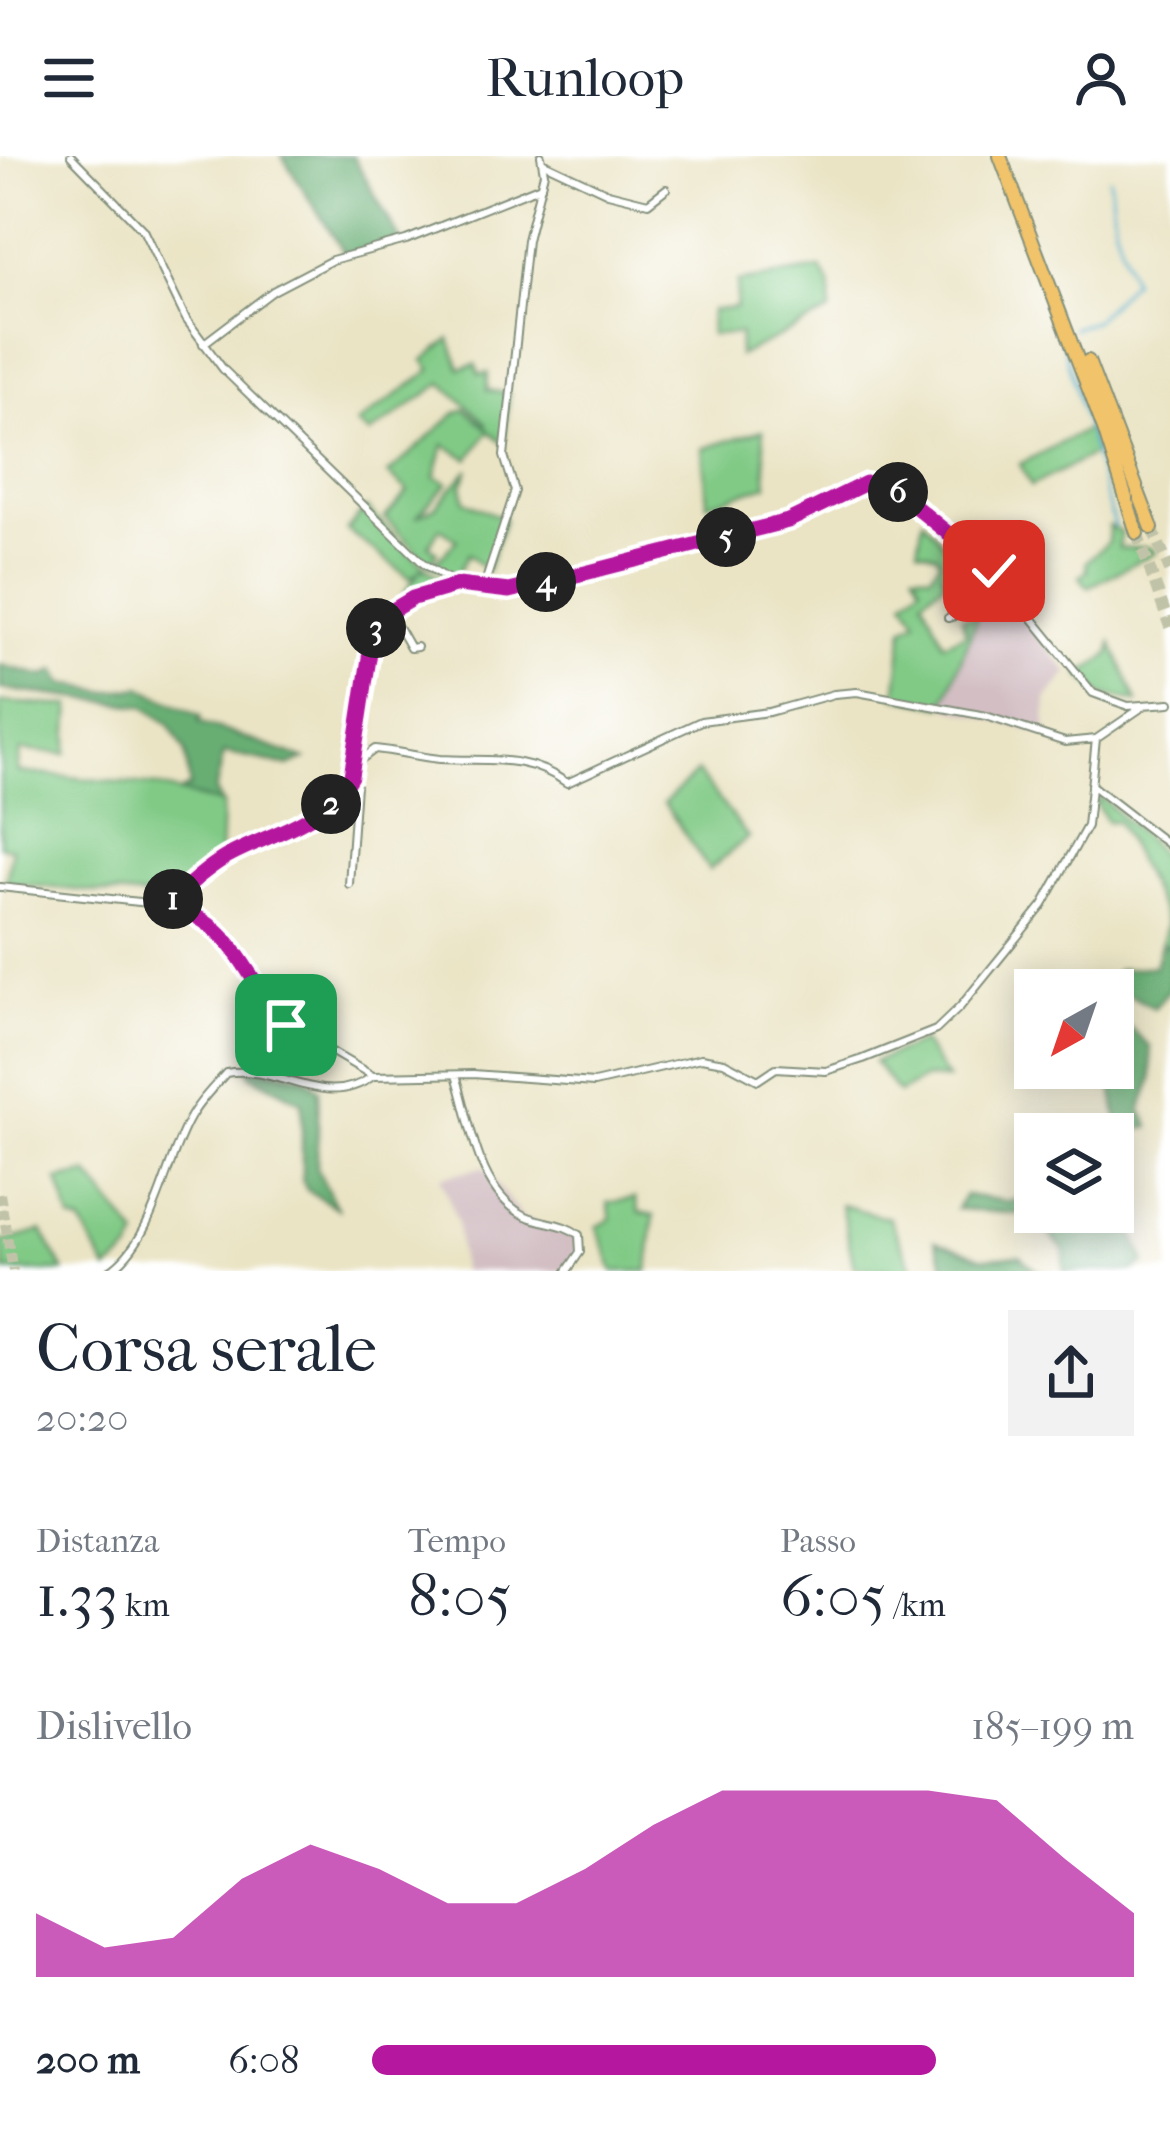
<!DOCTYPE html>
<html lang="it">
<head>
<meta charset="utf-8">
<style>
	:root { --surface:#fff; --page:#f2f2f3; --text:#1f2937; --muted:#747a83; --accent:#b5179e }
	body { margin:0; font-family:"IM FELL French Canon",serif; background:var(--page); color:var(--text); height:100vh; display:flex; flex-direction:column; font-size:45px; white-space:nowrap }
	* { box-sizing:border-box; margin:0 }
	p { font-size:39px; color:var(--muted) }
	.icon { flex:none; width:66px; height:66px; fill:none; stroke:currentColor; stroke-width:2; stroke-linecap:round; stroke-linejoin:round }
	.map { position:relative; height:1115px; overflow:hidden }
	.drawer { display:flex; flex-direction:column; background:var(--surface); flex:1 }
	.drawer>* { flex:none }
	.needle { width:78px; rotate:220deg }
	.controls { position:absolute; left:1014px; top:813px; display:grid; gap:24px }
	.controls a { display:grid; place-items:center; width:120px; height:120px; border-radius:0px; background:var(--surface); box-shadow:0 6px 30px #0003; font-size:60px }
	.pin { position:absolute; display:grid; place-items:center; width:102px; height:102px; color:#fff; margin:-51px; border-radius:24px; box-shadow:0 6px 18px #0006 }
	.km { position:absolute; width:60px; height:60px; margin:-30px; border-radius:50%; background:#222; color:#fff; font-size:33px; line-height:60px; text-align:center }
	.round { display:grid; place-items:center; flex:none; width:126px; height:126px; border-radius:0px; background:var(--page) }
	.head { display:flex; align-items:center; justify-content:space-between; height:204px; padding:0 36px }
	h1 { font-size:66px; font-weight:600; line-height:90px }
	.figures { display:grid; grid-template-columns:repeat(3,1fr); gap:18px; height:204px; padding:12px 36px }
	.figures div { display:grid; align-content:center }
	.figures b { font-size:60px; font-weight:600 }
	.figures small { font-size:33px; font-weight:400 }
	.figures p { font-size:33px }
	.chart { height:336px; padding:24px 36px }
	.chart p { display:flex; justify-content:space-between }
	.chart svg { width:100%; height:216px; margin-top:12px; fill:var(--accent); opacity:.7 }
	ul { padding:0 36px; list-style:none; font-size:39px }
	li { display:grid; grid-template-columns:192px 144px 1fr; align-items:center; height:90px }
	li i { height:30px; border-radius:15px; background:var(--accent) }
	header { display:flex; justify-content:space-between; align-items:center; height:156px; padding:0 36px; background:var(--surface); font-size:54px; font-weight:600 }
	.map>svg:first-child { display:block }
</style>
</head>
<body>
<header><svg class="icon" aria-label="menu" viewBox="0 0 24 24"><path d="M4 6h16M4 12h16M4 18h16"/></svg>Runloop<svg class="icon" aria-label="person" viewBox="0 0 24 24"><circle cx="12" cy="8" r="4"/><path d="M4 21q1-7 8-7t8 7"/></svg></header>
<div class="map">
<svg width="1170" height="1115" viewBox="0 0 1170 1115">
	<rect width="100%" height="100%" fill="#fff"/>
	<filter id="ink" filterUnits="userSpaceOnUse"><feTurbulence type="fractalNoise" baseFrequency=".00833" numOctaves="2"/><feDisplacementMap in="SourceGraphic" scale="24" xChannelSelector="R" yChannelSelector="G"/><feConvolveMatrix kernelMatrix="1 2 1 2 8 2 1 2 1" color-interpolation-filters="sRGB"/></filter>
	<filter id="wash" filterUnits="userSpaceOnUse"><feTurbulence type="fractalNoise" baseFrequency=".004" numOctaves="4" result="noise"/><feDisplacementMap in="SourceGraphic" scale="48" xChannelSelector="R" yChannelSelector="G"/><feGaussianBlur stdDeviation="2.7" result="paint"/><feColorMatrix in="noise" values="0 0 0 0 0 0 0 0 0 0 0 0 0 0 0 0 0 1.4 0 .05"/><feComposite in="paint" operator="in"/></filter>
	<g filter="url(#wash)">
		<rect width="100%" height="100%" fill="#eae4c5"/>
		<!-- industrial -->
		<path fill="#d2bec3" d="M1018 452 1068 517 1047 542 1046 579 943 550 978 459 998 460Z
			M484 1011 522 1062 577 1081V1096L565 1115H461L457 1066 441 1021Z"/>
		<!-- green -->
		<path fill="#81ca86" stroke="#50845d" stroke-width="3" d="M821 113 830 129V156L738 200 740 178 710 179 711 155 736 152 738 126Z
			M450 183 460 212 476 208 479 218 488 217 487 234 509 238 504 288 489 275 469 303 444 289 435 321 448 327 416 361 435 351 469 313 462 329 465 345 505 363 487 415 468 398 456 422 433 409 457 384 440 372 429 389 437 396 430 408 385 362 408 335 388 318 456 257 465 253 487 272 486 267 442 227 370 278 357 268 431 214 424 204Z
			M1088 273 1096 297 1031 330 1020 308Z
			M763 274 767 329 707 348 703 292Z
			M366 352 424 410 420 415 426 412 448 428 395 452 419 415 410 422 347 374Z
			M923 363 951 396 965 401 941 416 946 425 923 442 944 487 966 477 962 462 978 459 943 550 896 541 904 472 917 464 905 444 921 429 914 416 931 418 940 405 937 398 918 393Z
			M1109 370 1121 376 1119 392H1151L1156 396 1088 431 1080 421 1087 415 1086 406 1108 386Z
			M1112 487 1137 546 1101 538 1080 519 1110 498Z
			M0 546 71 550 67 598 21 594 18 616 156 630 222 648 220 703 166 743 6 727 12 692 0 690Z
			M697 616 748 681 709 714 664 647Z
			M1102 642C1170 710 1170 683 1170 789H1161L1166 768 1161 754 1117 665 1107 666 1095 646Z
			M922 886 947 923 925 922 899 937 874 906Z
			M88 1018 138 1081 131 1095 108 1115 81 1067 71 1064 58 1024Z
			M635 1042 639 1056 654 1059 648 1115H614L597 1071 611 1063 608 1047Z
			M841 1049 889 1062 914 1115 854 1111Z
			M42 1075 64 1115H5L1 1086Z"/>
		<!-- forest -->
		<path fill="#68ae73" stroke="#447654" stroke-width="3" d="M282 0H353L401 86 345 98Z
			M0 509 44 520 56 514 63 527 108 536 141 531 201 560 199 566 305 603 289 610 224 597 215 636 222 648 179 636 190 631 185 595 169 568 143 550 0 533Z
			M1161 789H1170V834L1154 852 1111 829 1117 814 1155 810Z
			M1113 856 1150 891 1152 923 1141 954 1150 970 1120 979 1111 924Z
			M247 910 304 920 319 933 317 1013 337 1052 307 1034 302 1024V946L251 919Z
			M1113 1031 1146 1107 1132 1115H1064V1094L1032 1059 956 1053 965 1039 1011 1046 1035 1036V1056H1113Z
			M935 1085 983 1102 1020 1100 1038 1115H947Z"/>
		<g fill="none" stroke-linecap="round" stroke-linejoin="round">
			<!-- stream -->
			<path stroke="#4eaecd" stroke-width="3" d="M1073 172 1094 165 1132 125 1115 71 1109 22
				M1064 176 1060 177 1114 370"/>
		</g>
	</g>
	<g filter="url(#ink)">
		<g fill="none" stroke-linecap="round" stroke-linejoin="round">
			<!-- trunk-tunnel -->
			<path stroke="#c1c3a8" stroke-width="10" stroke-dasharray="10 5" stroke-linecap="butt" d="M0 1038 13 1115"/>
			<!-- motorway-tunnel -->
			<path stroke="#c1c3a8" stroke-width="12" stroke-dasharray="12 6" stroke-linecap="butt" d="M1152 372 1170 415
				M1137 377 1170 471"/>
			<!-- minor casing -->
			<g stroke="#84907c" stroke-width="10">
				<path id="minor" d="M71 0 143 74 186 163 223 213 424 408 458 429
					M544 7 608 37 648 47 666 33
					M203 188 273 135 332 104 406 84 541 30
					M957 441 988 453
					M358 453 384 460
					M389 455 410 492 417 491
					M948 462 975 454 998 456 1007 448 1001 429
					M355 608 375 593C397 595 418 601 440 603 488 606 525 597 567 627L701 565 769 556 834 538 857 536 986 560 1065 586 1096 583
					M1091 629 1170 690
					M349 728 356 629 351 620
					M0 731 167 749 203 760 238 797 286 869 373 920 473 918 594 927 701 902 724 906 758 924 776 912 826 915 863 903 936 874 960 851 1043 749 1087 670 1096 583 1144 550
					M167 749C185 732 204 714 226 701 271 676 324 667 351 620L373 475 389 455 458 429 509 435 787 365 866 327 895 334 994 415 1093 537 1128 550 1170 547
					M456 919C470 963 477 1037 526 1060 544 1068 563 1066 579 1079L580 1096 567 1115
					M109 1115C155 1085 164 1007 190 962 199 945 214 931 226 917 280 908 324 956 373 920"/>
			</g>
			<!-- tertiary casing -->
			<g stroke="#84907c" stroke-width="10">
				<path id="tertiary" d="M483 433 515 335 504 300 527 84 544 17 541 0"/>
			</g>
			<!-- motorway casing -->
			<g stroke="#84907c" stroke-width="16">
				<path id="motorway" d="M1000 0 1104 273 1137 377
					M1088 205 1152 372"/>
			</g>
			<!-- minor -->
			<use href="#minor" stroke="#fff" stroke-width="6"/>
			<!-- tertiary -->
			<use href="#tertiary" stroke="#fff" stroke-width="6"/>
			<!-- motorway -->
			<use href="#motorway" stroke="#f1c36a" stroke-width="12"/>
		</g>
	</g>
	<g fill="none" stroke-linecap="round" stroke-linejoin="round" filter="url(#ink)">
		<!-- route casing -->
		<g stroke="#fff" stroke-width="24">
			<path id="route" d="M286 869C243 820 236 767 167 749 186 732 204 714 226 701 271 676 324 668 351 620L373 476 388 457 413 442 458 429 509 435 585 417 788 365 866 327 895 334 994 415"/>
		</g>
		<!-- route -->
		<use href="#route" stroke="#b5179e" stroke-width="15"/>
	</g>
</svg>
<div class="controls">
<a><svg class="needle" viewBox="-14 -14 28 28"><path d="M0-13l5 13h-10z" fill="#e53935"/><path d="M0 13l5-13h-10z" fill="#747a83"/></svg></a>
<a><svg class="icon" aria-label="layers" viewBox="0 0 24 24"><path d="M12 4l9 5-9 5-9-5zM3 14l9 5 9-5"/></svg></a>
</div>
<div class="pin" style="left:286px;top:869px;background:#1e9e55"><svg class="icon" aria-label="arrive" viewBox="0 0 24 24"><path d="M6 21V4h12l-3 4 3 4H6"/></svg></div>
<div class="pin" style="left:994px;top:415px;background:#d93025"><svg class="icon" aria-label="check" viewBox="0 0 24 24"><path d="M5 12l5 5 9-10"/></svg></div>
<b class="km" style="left:173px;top:743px">1</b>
<b class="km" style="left:331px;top:648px">2</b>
<b class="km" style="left:376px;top:472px">3</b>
<b class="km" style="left:546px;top:426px">4</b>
<b class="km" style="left:726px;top:381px">5</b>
<b class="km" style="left:898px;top:336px">6</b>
</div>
<section class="drawer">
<div class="head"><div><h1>Corsa serale</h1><p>20:20</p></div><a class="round"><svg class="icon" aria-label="share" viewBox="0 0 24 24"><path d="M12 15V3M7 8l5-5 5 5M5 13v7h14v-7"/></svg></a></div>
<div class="figures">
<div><p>Distanza</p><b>1.33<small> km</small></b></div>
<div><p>Tempo</p><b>8:05</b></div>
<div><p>Passo</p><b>6:05<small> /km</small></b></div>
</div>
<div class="chart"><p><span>Dislivello</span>185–199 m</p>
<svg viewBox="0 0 160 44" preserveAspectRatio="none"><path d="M0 44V31L10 38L20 36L30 24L40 17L50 22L60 29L70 29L80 22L90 13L100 6L110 6L120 6L130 6L140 8L150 20L160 31V44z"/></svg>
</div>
<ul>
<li><b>200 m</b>6:08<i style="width:74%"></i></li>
</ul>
</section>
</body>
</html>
